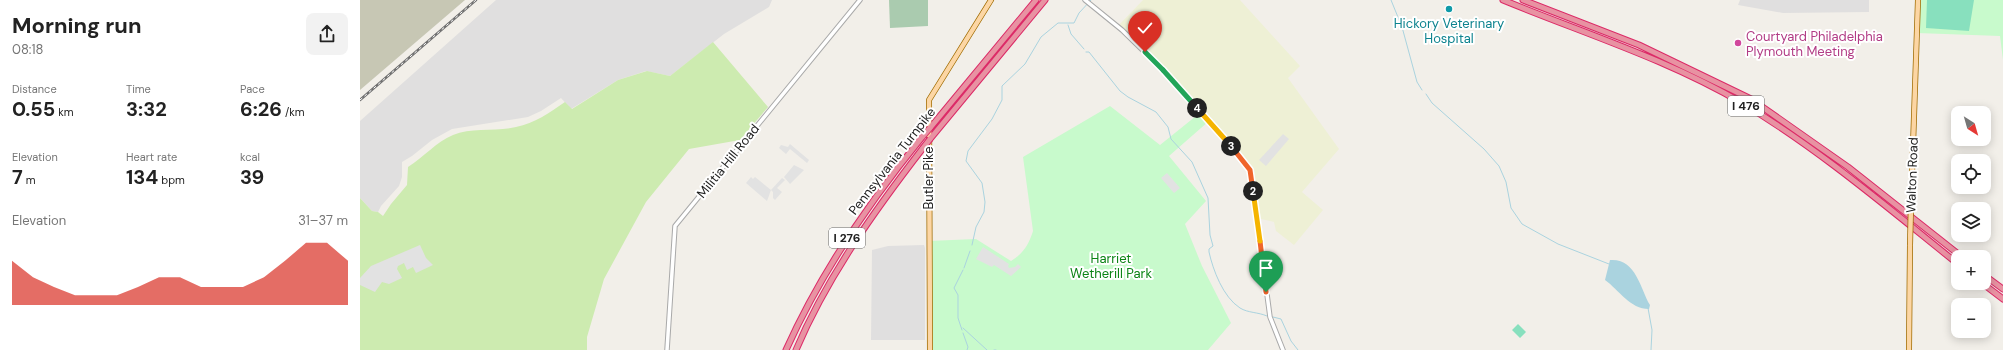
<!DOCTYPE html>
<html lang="en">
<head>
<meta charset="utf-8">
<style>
	:root { --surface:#fff; --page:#f2f2f2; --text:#222; --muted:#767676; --accent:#d93025 }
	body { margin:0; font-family:"DM Sans",sans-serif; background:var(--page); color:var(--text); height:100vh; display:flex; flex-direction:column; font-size:15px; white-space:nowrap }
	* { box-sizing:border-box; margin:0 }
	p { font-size:13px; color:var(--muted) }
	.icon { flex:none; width:22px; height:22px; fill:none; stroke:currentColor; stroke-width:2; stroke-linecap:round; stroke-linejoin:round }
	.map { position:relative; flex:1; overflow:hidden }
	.drawer { display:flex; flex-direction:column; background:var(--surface); width:360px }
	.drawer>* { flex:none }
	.needle { width:26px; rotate:143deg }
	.controls { position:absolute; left:1591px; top:106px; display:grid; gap:8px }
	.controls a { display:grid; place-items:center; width:40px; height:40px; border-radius:8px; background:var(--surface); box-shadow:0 2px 10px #0003; font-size:20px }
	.pin { position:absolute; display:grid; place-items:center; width:34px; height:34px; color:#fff; margin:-41px -17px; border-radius:50% 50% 50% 0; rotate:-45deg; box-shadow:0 0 4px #0007 }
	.pin .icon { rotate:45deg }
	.km { position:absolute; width:20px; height:20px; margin:-10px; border-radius:50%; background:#222; color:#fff; font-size:11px; line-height:20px; text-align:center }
	.round { display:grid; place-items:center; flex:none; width:42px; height:42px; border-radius:8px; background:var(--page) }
	.summary { display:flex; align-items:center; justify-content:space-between; height:68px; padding:0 12px }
	h1 { font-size:22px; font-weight:700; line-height:30px }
	.metrics { display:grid; grid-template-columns:repeat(3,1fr); gap:6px; height:68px; padding:4px 12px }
	.metrics div { display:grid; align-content:center }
	.metrics b { font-size:20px; font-weight:700 }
	.metrics small { font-size:11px; font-weight:400 }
	.metrics p { font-size:11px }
	.chart { height:112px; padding:8px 12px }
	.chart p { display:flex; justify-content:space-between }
	.chart svg { width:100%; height:72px; margin-top:4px; fill:var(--accent); opacity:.7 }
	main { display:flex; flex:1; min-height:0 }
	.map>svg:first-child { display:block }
</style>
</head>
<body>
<main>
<section class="drawer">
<div class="summary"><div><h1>Morning run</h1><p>08:18</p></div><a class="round"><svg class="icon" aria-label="share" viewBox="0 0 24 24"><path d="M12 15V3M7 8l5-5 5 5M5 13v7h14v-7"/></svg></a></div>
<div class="metrics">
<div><p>Distance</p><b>0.55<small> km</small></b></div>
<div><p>Time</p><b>3:32</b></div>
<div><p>Pace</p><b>6:26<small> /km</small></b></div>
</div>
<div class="metrics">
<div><p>Elevation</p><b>7<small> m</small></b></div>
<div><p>Heart rate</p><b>134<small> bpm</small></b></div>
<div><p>kcal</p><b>39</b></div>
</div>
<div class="chart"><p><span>Elevation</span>31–37 m</p>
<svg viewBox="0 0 160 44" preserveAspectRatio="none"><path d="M0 44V17L10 27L20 33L30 38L40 38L50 38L60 33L70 27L80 27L90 33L100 33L110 33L120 27L130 17L140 6L150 6L160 17V44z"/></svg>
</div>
</section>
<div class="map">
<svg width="1643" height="350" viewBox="0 0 1643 350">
	<rect width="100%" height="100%" fill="#f2efe9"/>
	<!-- residential -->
	<path fill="#e0dfdf" d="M136 0H412L409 7 364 34 310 76 286 71 258 80 211 109 201 98 181 111 168 117 92 129 72 140 52 156 42 162V177L39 186 21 206 18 212 12 211 0 198V121Z
		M1380 0H1509V12L1423 13 1378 5Z
		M564 245 565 248V340H511L512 250 528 246Z"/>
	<!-- construction -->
	<path fill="#c7c7b4" d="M0 0H105L0 90Z"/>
	<!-- farmland -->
	<path fill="#eef0d5" d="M783 0H880L940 66 928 78 979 149 942 192 963 210 934 245 916 231 914 222 897 218 890 170 801 68 757 27Z"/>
	<!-- grass -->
	<path fill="#cdebb0" d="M353 42 408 107 380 140 329 149 286 202 244 279 227 337V350H0V198L12 211 18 212 23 216 31 204 47 185 48 167C64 157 76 142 93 135 112 127 136 132 156 127 175 123 189 113 205 102L212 109 258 80 287 71 310 76Z"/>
	<!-- cemetery -->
	<path fill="#aacbaf" d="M529 0H568V26L530 28Z"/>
	<!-- park -->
	<path fill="#c8facc" d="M1558 0H1643V60L1640 36 1557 33Z
		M750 106 800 145 841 112 849 121 809 156 846 201 825 224 842 266 871 323 848 350H572L568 241 616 239 651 261C663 254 669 244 673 231L663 157Z"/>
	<!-- pitch -->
	<path fill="#88e0be" d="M1567 0H1614L1609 31 1566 28Z
		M1158 324 1166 332 1160 338 1152 330Z"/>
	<!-- parking -->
	<path fill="#e2e2e2" d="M923 134 929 139 906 166 899 160Z
		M430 144 449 160 447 163 430 149 426 154 419 148 421 145 428 147Z
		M434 165 444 170 430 184 424 177Z
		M807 173 820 188 814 193 801 178Z
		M391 177 393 179 395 177 411 190 407 201 386 183Z
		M422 178 425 180 417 188 422 192 415 200 413 198V192L411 190Z
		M60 245 66 258 73 265 56 273 53 267 47 270 44 263 38 266 37 269 42 278 29 284 22 282 15 292 0 285V278L11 266Z
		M623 247 649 264 648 266 649 268 655 267 658 264 661 267 651 276 634 265 632 267 616 259Z"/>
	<!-- water -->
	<path fill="#aad3df" d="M1250 260C1276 258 1280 288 1290 305L1289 309C1270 309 1259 290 1245 280Z"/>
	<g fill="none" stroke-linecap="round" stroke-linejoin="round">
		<!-- stream -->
		<path stroke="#aad3df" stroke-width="1" d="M1031 0 1042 27 1057 82 1062 90
			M708 25 711 34 724 49
			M726 52H729L760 91 768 97 796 112 808 127 811 139 832 162 848 198 850 235 853 246 849 249V252C853 270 863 297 880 308 888 313 898 312 907 316
			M1066 94 1072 103 1124 149 1139 166 1146 182 1151 208 1162 224 1198 244 1249 264
			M612 245 616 227 624 212 625 202 622 183 606 161 608 151 632 119 642 100V86L665 64 681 37 698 23H714L719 13 731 0
			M604 268 610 251
			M1288 308 1292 330 1291 350
			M913 317 921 319 931 341 938 350
			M603 328 627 350
			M602 330 598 318V295L594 288 603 270
			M603 333 608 347 607 350
			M634 350H636"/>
		<!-- tertiary casing -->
		<g stroke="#a9a9a9" stroke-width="5.5">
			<path id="tertiary" d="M725 0 762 30 801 68 887 165 891 174 910 317 923 350
				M307 350 315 226 500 0"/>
		</g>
		<!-- primary casing -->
		<g stroke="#a06b00" stroke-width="6">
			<path id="primary" d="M1551 204 1558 0
				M570 350 569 100 631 0
				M1549 350 1550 245"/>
		</g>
		<!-- motorway casing -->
		<g stroke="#dc2a67" stroke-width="7">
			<path id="motorway" d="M1143 0C1223 33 1307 59 1382 103 1459 149 1528 208 1598 264
				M1163 0 1279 45 1391 99 1488 167 1602 257
				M570 128 676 0
				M570 139 685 0
				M1624 275 1643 289
				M1622 283 1643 299
				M426 350C461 272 509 202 563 136
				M436 350C467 277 515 210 563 148"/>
		</g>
		<!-- tertiary -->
		<use href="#tertiary" stroke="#fff" stroke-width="3.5"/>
		<!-- primary -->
		<use href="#primary" stroke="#fcd6a4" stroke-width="4.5"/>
		<!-- motorway -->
		<use href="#motorway" stroke="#e892a2" stroke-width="5"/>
		<!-- rail casing -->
		<g stroke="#707070" stroke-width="2.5">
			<path id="rail" d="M0 100 116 0"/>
		</g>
		<!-- rail -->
		<use href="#rail" stroke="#fff" stroke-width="1" stroke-dasharray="3" stroke-linecap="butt"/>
		<!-- primary-bridge casing -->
		<g stroke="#a06b00" stroke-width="6" stroke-linecap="butt">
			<path id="primary-bridge" d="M1550 245 1551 204"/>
		</g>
		<!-- motorway-bridge casing -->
		<g stroke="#dc2a67" stroke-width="7" stroke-linecap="butt">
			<path id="motorway-bridge" d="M563 136 570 128
				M563 148 570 139"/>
		</g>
		<!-- primary-bridge -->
		<use href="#primary-bridge" stroke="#fcd6a4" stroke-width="4.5"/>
		<!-- motorway-bridge -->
		<use href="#motorway-bridge" stroke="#e892a2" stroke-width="5"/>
	</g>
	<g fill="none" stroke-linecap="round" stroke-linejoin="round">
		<!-- split-1 casing -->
		<g stroke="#fff" stroke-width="8">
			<path id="split-1" d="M900 241 906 292"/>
		</g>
		<!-- split-2 casing -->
		<g stroke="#fff" stroke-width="8">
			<path id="split-2" d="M893 191 900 241"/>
		</g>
		<!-- split-3 casing -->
		<g stroke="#fff" stroke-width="8">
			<path id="split-3" d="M871 146 890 170 893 191"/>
		</g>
		<!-- split-4 casing -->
		<g stroke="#fff" stroke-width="8">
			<path id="split-4" d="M837 108 871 146"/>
		</g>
		<!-- split-5 casing -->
		<g stroke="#fff" stroke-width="8">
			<path id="split-5" d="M803 70 837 108"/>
		</g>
		<!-- split-6 casing -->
		<g stroke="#fff" stroke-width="8">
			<path id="split-6" d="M785 52 803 70"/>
		</g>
		<!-- split-1 -->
		<use href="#split-1" stroke="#f0652b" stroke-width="5"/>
		<!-- split-2 -->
		<use href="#split-2" stroke="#f5b400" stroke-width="5"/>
		<!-- split-3 -->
		<use href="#split-3" stroke="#f0652b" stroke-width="5"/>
		<!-- split-4 -->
		<use href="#split-4" stroke="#f5b400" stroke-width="5"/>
		<!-- split-5 -->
		<use href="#split-5" stroke="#22a559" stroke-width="5"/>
		<!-- split-6 -->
		<use href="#split-6" stroke="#22a559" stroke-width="5"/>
	</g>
	<!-- markers -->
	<circle fill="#0f9aa8" stroke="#fff" stroke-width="1.5" cx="1089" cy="9" r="4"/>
	<circle fill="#d1479c" stroke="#fff" stroke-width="1.5" cx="1378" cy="43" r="4"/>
	<g text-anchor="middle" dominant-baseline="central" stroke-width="4" stroke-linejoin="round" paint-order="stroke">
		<!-- shield labels -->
		<g fill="#fff" stroke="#646464" stroke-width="1">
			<rect x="1368" y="96" width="36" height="20" rx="3"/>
			<rect x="469" y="228" width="36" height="20" rx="3"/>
		</g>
		<g font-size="12" font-weight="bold" fill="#222">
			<text x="1386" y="106">I 476</text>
			<text x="487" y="238">I 276</text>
		</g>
		<!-- culture labels -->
		<g font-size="13" fill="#0d838f" stroke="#fff">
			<text x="1089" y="23">Hickory Veterinary<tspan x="1089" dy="15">Hospital</tspan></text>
		</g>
		<!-- hotel labels -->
		<g font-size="13" fill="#b23c85" stroke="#fff" text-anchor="start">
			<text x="1386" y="36">Courtyard Philadelphia<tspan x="1386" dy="15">Plymouth Meeting</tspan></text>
		</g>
		<!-- street labels -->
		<g font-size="13" fill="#222" stroke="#fff">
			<text transform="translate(368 161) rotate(-51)">Militia Hill Road</text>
			<text transform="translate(532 161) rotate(-52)">Pennsylvania Turnpike</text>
			<text transform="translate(1552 175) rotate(-88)">Walton Road</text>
			<text transform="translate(568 178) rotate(-90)">Butler Pike</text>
		</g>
		<!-- park labels -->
		<g font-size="13" fill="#0c8416" stroke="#fff">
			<text x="751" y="258">Harriet<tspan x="751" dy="15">Wetherill Park</tspan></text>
		</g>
	</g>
</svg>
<div class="controls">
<a><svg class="needle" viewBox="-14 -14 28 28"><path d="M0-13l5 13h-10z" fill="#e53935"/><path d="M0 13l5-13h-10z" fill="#767676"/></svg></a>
<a><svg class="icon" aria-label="locate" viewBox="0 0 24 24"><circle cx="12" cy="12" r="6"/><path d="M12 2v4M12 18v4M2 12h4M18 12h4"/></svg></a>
<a><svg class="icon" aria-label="layers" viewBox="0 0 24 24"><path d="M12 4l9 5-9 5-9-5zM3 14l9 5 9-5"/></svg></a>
<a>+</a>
<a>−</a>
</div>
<div class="pin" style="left:906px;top:292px;background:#1e9e55"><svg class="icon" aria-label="arrive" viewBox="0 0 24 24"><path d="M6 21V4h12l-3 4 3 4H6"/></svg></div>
<div class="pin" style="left:785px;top:52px;background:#d93025"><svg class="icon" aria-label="check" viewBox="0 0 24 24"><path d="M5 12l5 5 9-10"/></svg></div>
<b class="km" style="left:893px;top:191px">2</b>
<b class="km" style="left:871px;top:146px">3</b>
<b class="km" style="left:837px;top:108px">4</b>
</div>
</main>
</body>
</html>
